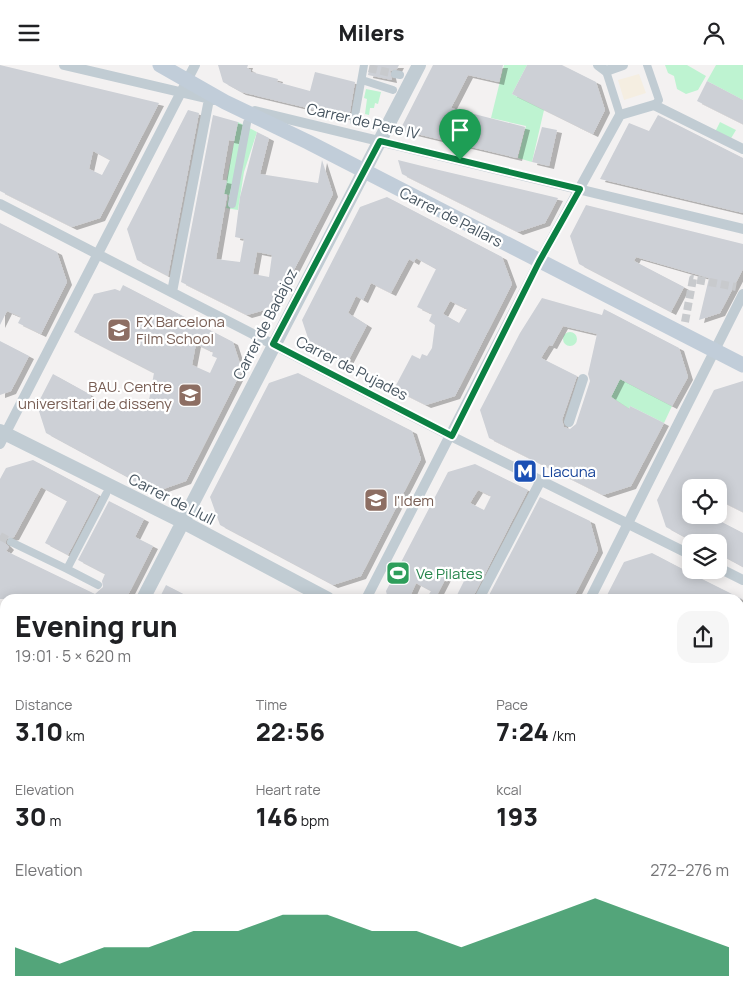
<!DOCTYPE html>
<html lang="en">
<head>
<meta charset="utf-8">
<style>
	:root { --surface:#fff; --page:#f6f6f6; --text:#202124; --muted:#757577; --accent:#0b8043 }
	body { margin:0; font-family:Manrope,sans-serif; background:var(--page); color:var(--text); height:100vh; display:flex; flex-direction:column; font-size:19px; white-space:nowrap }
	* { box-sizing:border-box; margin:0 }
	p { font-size:16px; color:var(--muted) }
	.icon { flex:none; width:28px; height:28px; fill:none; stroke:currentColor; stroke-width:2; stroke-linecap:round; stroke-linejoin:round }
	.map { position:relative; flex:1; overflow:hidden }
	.sheet { position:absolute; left:0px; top:529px; width:744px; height:406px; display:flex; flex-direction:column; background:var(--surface); border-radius:15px 15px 0 0; box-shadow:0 2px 12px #0003 }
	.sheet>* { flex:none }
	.tools { position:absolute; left:682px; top:414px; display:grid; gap:10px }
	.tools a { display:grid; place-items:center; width:45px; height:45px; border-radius:10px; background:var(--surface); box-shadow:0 2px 12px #0003; font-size:25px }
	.pin { position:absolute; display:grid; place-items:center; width:42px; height:42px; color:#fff; margin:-51px -21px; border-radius:50% 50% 50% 0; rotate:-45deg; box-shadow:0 0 5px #0007 }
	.pin .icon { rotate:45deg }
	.round { display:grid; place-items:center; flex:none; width:52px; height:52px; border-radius:15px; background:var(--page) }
	.summary { display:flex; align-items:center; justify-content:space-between; height:85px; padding:0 15px }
	h1 { font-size:28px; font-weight:800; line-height:38px }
	.stats { display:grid; grid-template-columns:repeat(3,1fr); gap:8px; height:85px; padding:5px 15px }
	.stats div { display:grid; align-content:center }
	.stats b { font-size:25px; font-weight:800 }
	.stats small { font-size:14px; font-weight:400 }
	.stats p { font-size:14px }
	.chart { height:140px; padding:10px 15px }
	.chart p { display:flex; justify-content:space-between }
	.chart svg { width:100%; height:90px; margin-top:5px; fill:var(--accent); opacity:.7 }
	header { display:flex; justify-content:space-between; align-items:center; height:65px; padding:0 15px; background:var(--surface); font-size:22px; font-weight:800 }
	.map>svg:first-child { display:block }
</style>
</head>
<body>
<header><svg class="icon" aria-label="menu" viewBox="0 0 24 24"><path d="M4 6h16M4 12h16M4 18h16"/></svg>Milers<svg class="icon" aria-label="person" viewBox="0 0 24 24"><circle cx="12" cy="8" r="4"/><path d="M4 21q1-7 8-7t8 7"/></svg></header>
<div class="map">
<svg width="743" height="934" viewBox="0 0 743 934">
	<defs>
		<filter id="shadow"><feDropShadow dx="5" dy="3" stdDeviation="0" flood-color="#0004"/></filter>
	</defs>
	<rect width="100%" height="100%" fill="#f3f1f1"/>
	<!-- green -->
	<path fill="#bef3d1" d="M504 0H527L512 29 544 45 532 97 518 93 526 61 491 53Z
		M665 0H687L706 11 698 25 686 29 677 24 674 11 668 8Z
		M716 0H743V35L707 16Z
		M366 24 381 27 378 39 375 38 374 43H370L369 50 365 49 367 34 364 33Z
		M238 57 257 67 244 107 238 145 226 143 229 130 224 129Z
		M720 57 736 65 730 75 715 67Z
		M563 274a7 7 0 1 1 14 0a7 7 0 1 1-14 0Z
		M620 314 672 341 664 358 630 341 629 344 611 332Z"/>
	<!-- sand -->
	<path fill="#f5eee1" d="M639 9 646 28 624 35 618 15Z"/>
	<!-- building -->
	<path fill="#cdd0d6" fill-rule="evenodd" filter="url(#shadow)" d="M0 0 159 38 100 153 72 162 0 126ZM93 86 110 95 102 110 89 104Z
		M218 0H248L247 3 251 5V7L278 14 277 17 310 26 315 7 355 17 349 53 241 27 223 17Z
		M370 0H399L397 4 390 6 392 15 368 10Z
		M433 0H503L499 17 468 10 451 43 525 62 517 93 400 65Z
		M527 0H562L596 17 605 45 593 69 512 29Z
		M707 16 743 35V59L697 36Z
		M188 45 199 48 168 211 137 195 127 164Z
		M213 50 238 57 234 76 229 75 222 115 227 116 224 129 227 130 216 194 240 197 244 174 235 172 240 132 257 67 269 73 260 109 318 118 322 95 333 129 275 242 247 250 181 217ZM257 187 272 190 269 212 253 209Z
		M658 50 743 93V148L600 114 629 58 649 66Z
		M542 62 557 65 549 101 532 97Z
		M398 95 422 101 558 133 545 158 518 167 402 109Z
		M387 132 502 192 512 219 455 331 426 340 394 324 412 290 420 294 422 289 427 291 432 283 435 260 429 256 432 249 417 242 436 204 416 193 414 197 409 194 391 228 371 218 363 235 356 231 348 248 367 260 346 300 311 282 302 255 360 142ZM450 236 467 244 459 258 443 249Z
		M586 140 743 179V204L720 248 699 255 709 213 636 192 634 196 684 222 671 247 579 199 570 171Z
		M0 158 57 187 67 217 41 269 18 258 21 252 7 246 0 260Z
		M123 220 233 277 242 305 186 416 155 427 46 368 37 340 53 309 91 330 90 335 147 346 154 308 74 267 94 229 115 224 120 226ZM196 279 213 287 212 291 217 293 210 308 192 300Z
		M542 233 602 250 604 244 679 283 688 312 672 341 620 314 611 332 629 344 630 341 664 358 631 421 603 430 489 373 480 345 520 268ZM563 261 597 269 588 309 590 316 576 359 570 364 564 362 562 355 577 311 541 293 549 280 552 281Z
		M0 276 29 291 11 326 0 330Z
		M298 308 412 366 421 394 361 511 333 520 220 460 210 432 269 318Z
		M743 316V447L719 435V422H691V450H716L714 453 743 468V502L719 489V478H695L666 462 657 435 714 325Z
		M33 395 99 430 68 490 45 478 67 436 41 422 14 472 6 474 5 478 9 482 6 486 95 529 103 522 102 516 105 509 78 495 109 436 144 454 135 472 153 481 126 534H0V414L6 403Z
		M475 399 528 425 472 534H455L466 512 451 503 435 534H426L431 526 416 518 409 534H388L386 526 448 407ZM478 425 491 431 484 445 470 438Z
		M540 432 590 456 598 485 573 534H487Z
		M652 488 694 510 742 534H605L624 497Z
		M166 520 193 534H159Z"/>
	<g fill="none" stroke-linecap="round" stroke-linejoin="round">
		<!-- pedestrian-tunnel -->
		<path stroke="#c8cacd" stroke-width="8" stroke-dasharray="8 4" stroke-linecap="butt" d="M369 3 395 9
			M685 257 693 214 736 222
			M0 471 11 477"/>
		<!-- pedestrian -->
		<path stroke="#c1ccd3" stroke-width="8" d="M647 0 659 35 654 40
			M606 6 620 50
			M395 9 400 10
			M362 15 393 25
			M354 56 364 0
			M232 139 247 58
			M11 477 67 504
			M98 520 67 504 106 429"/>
		<!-- minor -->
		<path stroke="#c1ccd3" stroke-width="10" d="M64 0 214 35
			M598 0 606 6 623 0
			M255 46 743 164
			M0 139 457 374 691 490
			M172 227 210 29
			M569 357 583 314
			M0 379 195 0
			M719 503 743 515
			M366 534 539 197 620 50 654 40 743 84
			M479 534 541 415
			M590 534 743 229
			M0 587 5 589
			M739 639 743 641
			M236 930 244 934
			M669 930 677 934
			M158 934 160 930
			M385 934 387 930
			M493 934 496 930"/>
		<!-- tertiary -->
		<path stroke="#c1ccd3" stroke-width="14" d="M0 366 183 457 328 534
			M143 534 419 0
			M739 673 743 665
			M739 748 743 750
			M0 813 5 803
			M606 934 608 930"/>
		<!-- secondary -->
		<path stroke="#c1cdd9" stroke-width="15" d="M160 0 225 37 308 77 743 300"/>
	</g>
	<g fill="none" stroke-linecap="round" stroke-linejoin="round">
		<!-- route casing -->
		<g stroke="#fff" stroke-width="10">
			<path id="route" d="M380 76 580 124 539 197 452 371 273 279Z"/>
		</g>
		<!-- route -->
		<use href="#route" stroke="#0b8043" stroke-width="6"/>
	</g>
	<!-- icons -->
	<defs>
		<g id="university-square" transform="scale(1.25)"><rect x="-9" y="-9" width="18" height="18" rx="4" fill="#8d6e63" stroke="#fff"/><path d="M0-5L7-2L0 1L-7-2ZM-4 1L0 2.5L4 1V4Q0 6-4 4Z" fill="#fff"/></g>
		<g id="metro-square" transform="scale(1.25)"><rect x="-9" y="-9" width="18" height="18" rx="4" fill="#1a4fb4" stroke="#fff"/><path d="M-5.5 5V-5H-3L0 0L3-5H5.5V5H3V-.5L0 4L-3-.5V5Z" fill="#fff"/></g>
		<g id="stadium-square" transform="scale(1.25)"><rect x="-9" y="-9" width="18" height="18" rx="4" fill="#2e9e5b" stroke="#fff"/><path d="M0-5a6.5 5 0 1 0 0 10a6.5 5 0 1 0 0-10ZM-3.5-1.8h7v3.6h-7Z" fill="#fff"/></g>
	</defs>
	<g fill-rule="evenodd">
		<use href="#university-square" x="119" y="265"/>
		<use href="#university-square" x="190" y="330"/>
		<use href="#metro-square" x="525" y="406"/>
		<use href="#university-square" x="376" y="435"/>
		<use href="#stadium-square" x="398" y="508"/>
	</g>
	<g text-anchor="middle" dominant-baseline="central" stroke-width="4.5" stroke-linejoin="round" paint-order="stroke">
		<!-- street labels -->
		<g font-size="15" fill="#475560" stroke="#fff">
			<text transform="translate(363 56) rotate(13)">Carrer de Pere IV</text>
			<text transform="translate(451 152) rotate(27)">Carrer de Pallars</text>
			<text transform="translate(265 259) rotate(-63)">Carrer de Badajoz</text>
			<text transform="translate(352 303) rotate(27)">Carrer de Pujades</text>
			<text transform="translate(172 434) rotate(27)">Carrer de Llull</text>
		</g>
		<!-- education labels -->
		<g font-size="15" fill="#785e54" stroke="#fff" text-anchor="start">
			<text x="136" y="256">FX Barcelona<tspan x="136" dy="17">Film School</tspan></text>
			<text x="172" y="321" text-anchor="end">BAU. Centre<tspan x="172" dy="17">universitari de disseny</tspan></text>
			<text x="394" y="435">l'Idem</text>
		</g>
		<!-- transit labels -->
		<g font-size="15" fill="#164399" stroke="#fff" text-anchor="start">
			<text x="542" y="406">Llacuna</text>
		</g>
		<!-- leisure labels -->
		<g font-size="15" fill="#27864d" stroke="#fff" text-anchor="start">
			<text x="416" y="508">Ve Pilates</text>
		</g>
	</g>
</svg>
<div class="tools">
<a><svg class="icon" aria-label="locate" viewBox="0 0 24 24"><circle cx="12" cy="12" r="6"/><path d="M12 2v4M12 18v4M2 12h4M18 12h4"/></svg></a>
<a><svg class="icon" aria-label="layers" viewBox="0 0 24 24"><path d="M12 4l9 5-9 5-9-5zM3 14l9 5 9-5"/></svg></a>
</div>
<div class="pin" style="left:460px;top:95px;background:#1e9e55"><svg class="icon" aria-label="arrive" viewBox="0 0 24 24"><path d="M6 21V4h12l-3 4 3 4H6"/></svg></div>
<section class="sheet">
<div class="summary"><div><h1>Evening run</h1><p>19:01 · 5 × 620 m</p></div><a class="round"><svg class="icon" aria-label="share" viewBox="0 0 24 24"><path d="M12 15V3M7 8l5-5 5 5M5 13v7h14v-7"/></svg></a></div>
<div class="stats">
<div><p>Distance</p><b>3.10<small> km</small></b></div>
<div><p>Time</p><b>22:56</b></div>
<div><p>Pace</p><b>7:24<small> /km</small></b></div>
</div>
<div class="stats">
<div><p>Elevation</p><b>30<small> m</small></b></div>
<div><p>Heart rate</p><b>146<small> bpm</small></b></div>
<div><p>kcal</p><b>193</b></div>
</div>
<div class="chart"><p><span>Elevation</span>272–276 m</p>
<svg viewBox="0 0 160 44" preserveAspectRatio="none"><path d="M0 44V30L10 38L20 30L30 30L40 22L50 22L60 14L70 14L80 22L90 22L100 30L110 22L120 14L130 6L140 14L150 22L160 30V44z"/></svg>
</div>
</section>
</div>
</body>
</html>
